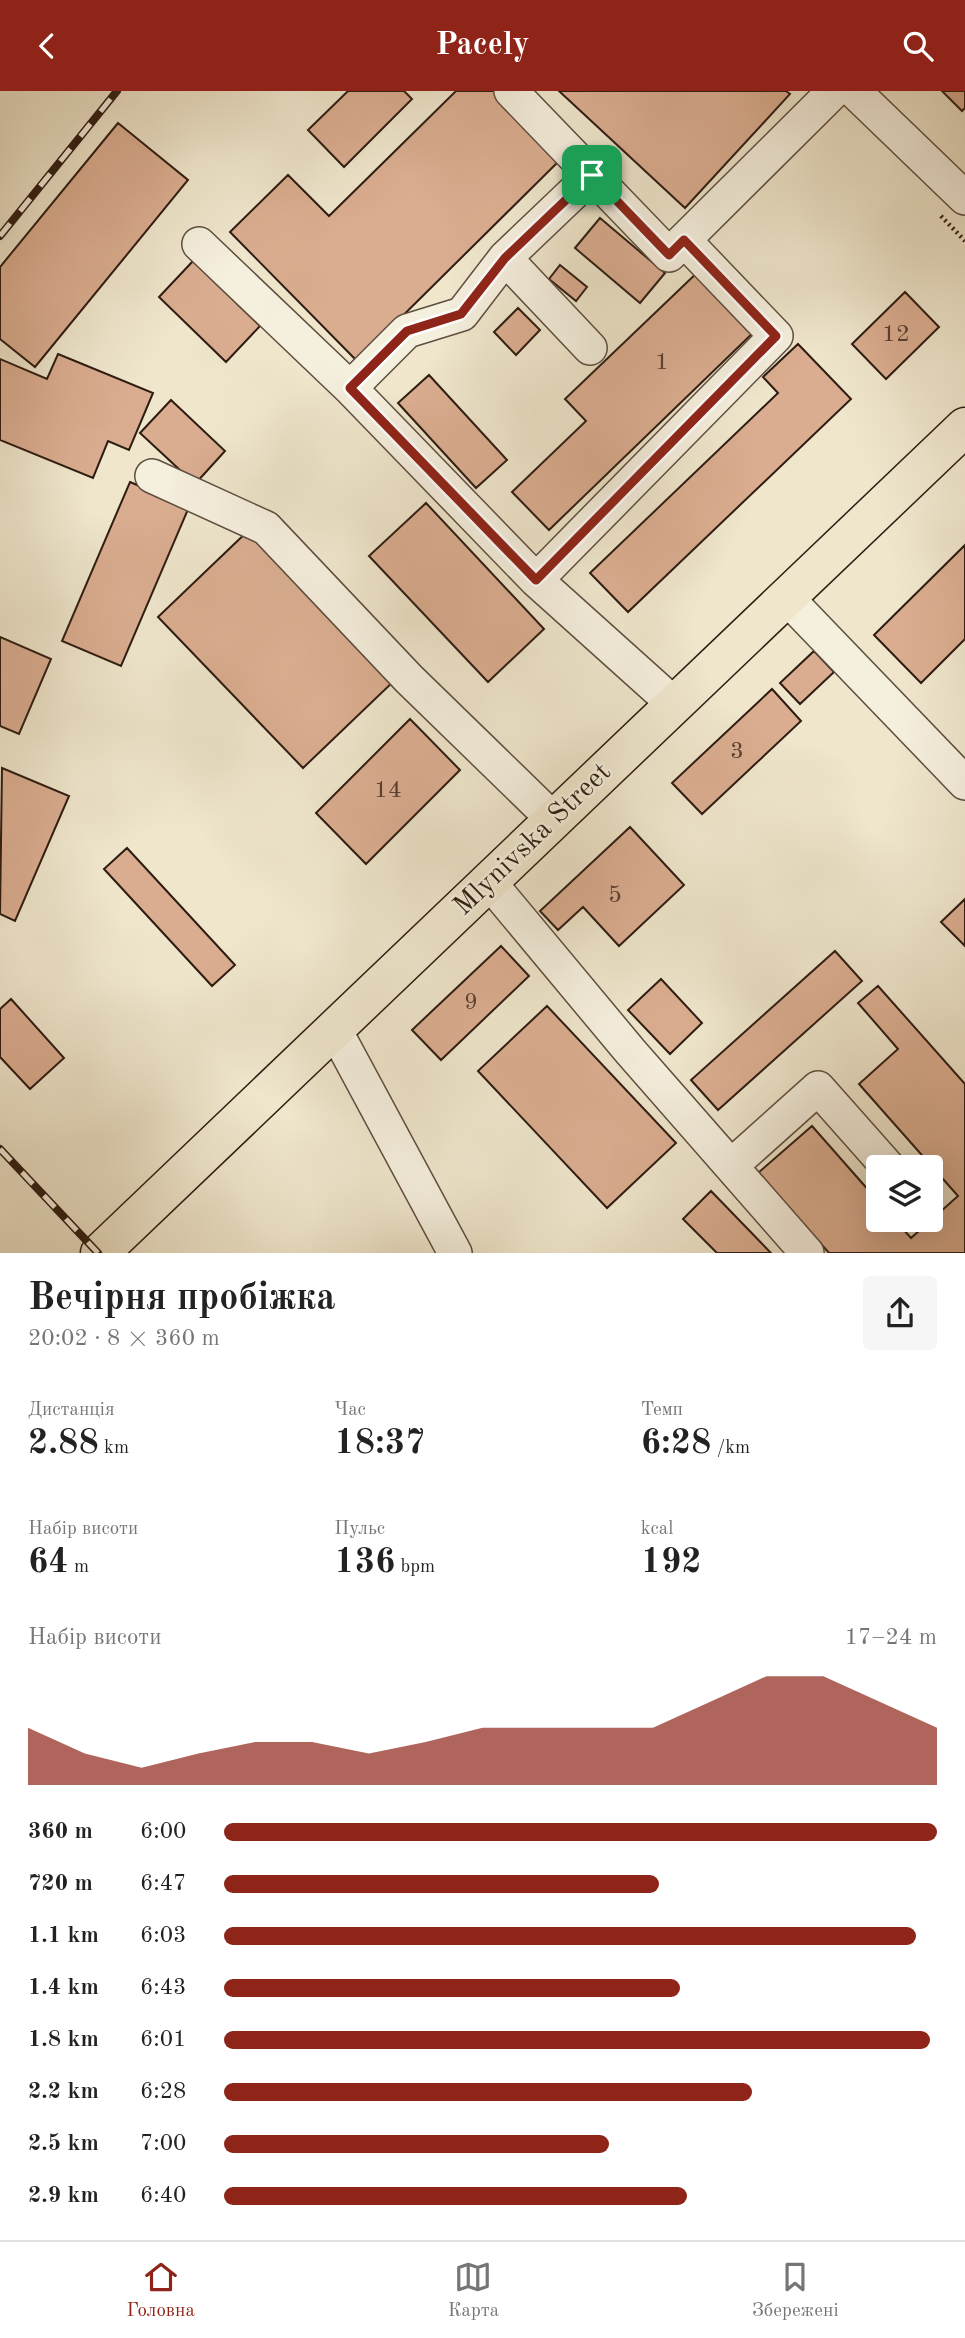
<!DOCTYPE html>
<html lang="uk">
<head>
<meta charset="utf-8">
<style>
	:root { --surface:#fff; --page:#f6f6f6; --text:#222; --muted:#767676; --line:#e0e0e0; --accent:#8f2418 }
	body { margin:0; font-family:"Old Standard TT",serif; background:var(--page); color:var(--text); height:100vh; display:flex; flex-direction:column; font-size:26px; white-space:nowrap }
	* { box-sizing:border-box; margin:0 }
	p { font-size:23px; color:var(--muted) }
	.icon { flex:none; width:38px; height:38px; fill:none; stroke:currentColor; stroke-width:2; stroke-linecap:round; stroke-linejoin:round }
	.map { position:relative; height:1162px; overflow:hidden }
	.panel { display:flex; flex-direction:column; background:var(--surface); flex:1 }
	.panel>* { flex:none }
	.fabs { position:absolute; left:866px; top:1064px; display:grid; gap:14px }
	.fabs a { display:grid; place-items:center; width:77px; height:77px; border-radius:7px; background:var(--surface); box-shadow:0 7px 28px #0002; font-size:35px }
	.pin { position:absolute; display:grid; place-items:center; width:60px; height:60px; color:#fff; margin:-30px; border-radius:14px; box-shadow:0 4px 10px #0006 }
	.round { display:grid; place-items:center; flex:none; width:74px; height:74px; border-radius:7px; background:var(--page) }
	.summary { display:flex; align-items:center; justify-content:space-between; height:119px; padding:0 28px }
	h1 { font-size:38px; font-weight:700; line-height:52px }
	.figures { display:grid; grid-template-columns:repeat(3,1fr); gap:10px; height:119px; padding:7px 28px }
	.figures div { display:grid; align-content:center }
	.figures b { font-size:35px; font-weight:700 }
	.figures small { font-size:19px; font-weight:400 }
	.figures p { font-size:19px }
	.chart { height:196px; padding:14px 28px }
	.chart p { display:flex; justify-content:space-between }
	.chart svg { width:100%; height:126px; margin-top:7px; fill:var(--accent); opacity:.7 }
	ul { padding:0 28px; list-style:none; font-size:23px }
	li { display:grid; grid-template-columns:112px 84px 1fr; align-items:center; height:52px }
	li i { height:18px; border-radius:9px; background:var(--accent) }
	header { display:flex; justify-content:space-between; align-items:center; height:91px; padding:0 28px; background:var(--accent); color:#fff; font-size:32px; font-weight:700 }
	.menu { display:flex; justify-content:space-around; align-items:center; height:98px; border-top:2px solid var(--line); background:var(--surface); font-size:19px; color:var(--muted) }
	.menu a { display:grid; justify-items:center; gap:4px }
	.menu .active { color:var(--accent) }
	.map>svg:first-child { display:block }
</style>
</head>
<body>
<header><svg class="icon" aria-label="back" viewBox="0 0 24 24"><path d="M15 5l-7 7 7 7"/></svg>Pacely<svg class="icon" aria-label="search" viewBox="0 0 24 24"><circle cx="10" cy="10" r="6"/><path d="M15 15l6 6"/></svg></header>
<div class="map">
<svg width="965" height="1162" viewBox="0 0 965 1162">
	<rect width="100%" height="100%" fill="#efe6cc"/>
	<filter id="stains"><feTurbulence type="fractalNoise" baseFrequency=".00286" numOctaves="4"/><feColorMatrix values="0 0 0 0 .2 0 0 0 0 .09 0 0 0 0 .02 0 0 0 .5 -.17"/></filter>
	<radialGradient id="worn" r=".72"><stop offset=".6" stop-color="#630" stop-opacity="0"/><stop offset="1" stop-color="#630" stop-opacity=".3"/></radialGradient>
	<!-- building -->
	<path fill="#daad90" stroke="#2e1c12" stroke-width="2" d="M348 0H404L412 8 344 76 308 39Z
		M456 0H496L562 67 357 270 230 141 288 84 329 125Z
		M559 0H786L790 3 685 117Z
		M942 0H965V17L962 20Z
		M118 32 188 89 35 276 0 248V176Z
		M600 127 665 182 640 212 575 157Z
		M193 170 260 235 226 271 159 206Z
		M560 174 587 196 576 210 549 188Z
		M702 177 759 236 549 439 512 401 586 330 565 308Z
		M905 201 939 236 886 288 852 253Z
		M518 217 540 239 516 264 494 241Z
		M798 253 851 308 628 521 590 482 778 302 763 286Z
		M58 263 153 302 129 359 108 350 93 387 0 349V268L47 288Z
		M429 284 507 369 476 397 398 312Z
		M171 309 225 360 195 393 140 342Z
		M130 391 189 416 121 575 62 550Z
		M426 412 544 538 488 591 369 465Z
		M251 437 396 588 303 677 158 526Z
		M965 454V548L921 592 874 544Z
		M0 546 51 568 19 643 0 635Z
		M814 560 834 581 800 613 780 592Z
		M772 598 801 630 702 723 672 692Z
		M410 628 460 679 366 773 316 722Z
		M2 677 69 705 15 830 0 823Z
		M630 736 684 794 619 855 583 816 558 839 540 820Z
		M127 757 235 874 212 895 104 778Z
		M965 808V855L941 831Z
		M501 855 529 885 441 969 412 939Z
		M835 860 862 890 718 1019 691 989Z
		M661 888 702 932 670 963 628 919Z
		M878 895 965 993V1162H829L758 1082 812 1035 878 1110V1129H895L911 1147 958 1105 859 993 898 958 858 912Z
		M11 908 64 967 30 998 0 966V918Z
		M547 915 676 1052 607 1117 478 980Z
		M711 1100 771 1162H717L683 1128Z"/>
	<g fill="none" stroke-linecap="round" stroke-linejoin="round">
		<!-- minor casing -->
		<g stroke="#5e4e40" stroke-width="36">
			<path id="minor" d="M511 0 669 164 834 0
				M854 0 965 107
				M199 153 350 297 536 489 674 613
				M505 167 590 257
				M350 297 407 240 462 223 505 167 592 84
				M152 385 266 437 409 588 554 729
				M536 489 776 245 684 149
				M787 507 965 692
				M490 792 630 960 807 1162
				M335 939 455 1162
				M731 1075 818 997 888 1076"/>
		</g>
		<!-- major casing -->
		<g stroke="#2e1c12" stroke-width="41">
			<path id="major" d="M100 1162 965 336"/>
		</g>
		<!-- path -->
		<path stroke="#2e1c12" stroke-width="4.5" stroke-dasharray="2 3.5" stroke-linecap="butt" d="M941 125 965 150"/>
		<!-- minor -->
		<use href="#minor" stroke="#f5efde" stroke-width="33"/>
		<!-- major -->
		<use href="#major" stroke="#efe6cc" stroke-width="38"/>
		<!-- rail casing -->
		<g stroke="#2e1c12" stroke-width="8">
			<path id="rail" d="M0 145 117 0
				M0 1058 98 1162"/>
		</g>
		<!-- rail -->
		<use href="#rail" stroke="#f5efde" stroke-width="5" stroke-dasharray="16" stroke-linecap="butt"/>
	</g>
	<g fill="none" stroke-linecap="round" stroke-linejoin="round">
		<!-- route casing -->
		<g stroke="#fff" stroke-width="14">
			<path id="route" d="M592 84 669 164 684 149 776 245 536 489 350 297 407 240 461 223 505 167Z"/>
		</g>
		<!-- route -->
		<use href="#route" stroke="#8f2418" stroke-width="9"/>
	</g>
	<g text-anchor="middle" dominant-baseline="central" stroke-width="5" stroke-linejoin="round" paint-order="stroke">
		<!-- number labels -->
		<g font-size="24" fill="#594032">
			<text x="896" y="244">12</text>
			<text x="662" y="272">1</text>
			<text x="737" y="661">3</text>
			<text x="388" y="700">14</text>
			<text x="615" y="805">5</text>
			<text x="471" y="912">9</text>
		</g>
		<!-- street labels -->
		<g font-size="28" fill="#2e1c12" stroke="#f5efde">
			<text transform="translate(533 749) rotate(-44)">Mlynivska Street</text>
		</g>
	</g>
	<rect width="100%" height="100%" filter="url(#stains)"/>
	<rect width="100%" height="100%" fill="url(#worn)"/>
</svg>
<div class="fabs">
<a><svg class="icon" aria-label="layers" viewBox="0 0 24 24"><path d="M12 4l9 5-9 5-9-5zM3 14l9 5 9-5"/></svg></a>
</div>
<div class="pin" style="left:592px;top:84px;background:#1e9e55"><svg class="icon" aria-label="arrive" viewBox="0 0 24 24"><path d="M6 21V4h12l-3 4 3 4H6"/></svg></div>
</div>
<section class="panel">
<div class="summary"><div><h1>Вечірня пробіжка</h1><p>20:02 · 8 × 360 m</p></div><a class="round"><svg class="icon" aria-label="share" viewBox="0 0 24 24"><path d="M12 15V3M7 8l5-5 5 5M5 13v7h14v-7"/></svg></a></div>
<div class="figures">
<div><p>Дистанція</p><b>2.88<small> km</small></b></div>
<div><p>Час</p><b>18:37</b></div>
<div><p>Темп</p><b>6:28<small> /km</small></b></div>
</div>
<div class="figures">
<div><p>Набір висоти</p><b>64<small> m</small></b></div>
<div><p>Пульс</p><b>136<small> bpm</small></b></div>
<div><p>kcal</p><b>192</b></div>
</div>
<div class="chart"><p><span>Набір висоти</span>17–24 m</p>
<svg viewBox="0 0 160 44" preserveAspectRatio="none"><path d="M0 44V24L10 33L20 38L30 33L40 29L50 29L60 33L70 29L80 24L90 24L100 24L110 24L120 15L130 6L140 6L150 15L160 24V44z"/></svg>
</div>
<ul>
<li><b>360 m</b>6:00<i style="width:100%"></i></li>
<li><b>720 m</b>6:47<i style="width:61%"></i></li>
<li><b>1.1 km</b>6:03<i style="width:97%"></i></li>
<li><b>1.4 km</b>6:43<i style="width:64%"></i></li>
<li><b>1.8 km</b>6:01<i style="width:99%"></i></li>
<li><b>2.2 km</b>6:28<i style="width:74%"></i></li>
<li><b>2.5 km</b>7:00<i style="width:54%"></i></li>
<li><b>2.9 km</b>6:40<i style="width:65%"></i></li>
</ul>
</section>
<nav class="menu">
<a class="active"><svg class="icon" aria-label="home" viewBox="0 0 24 24"><path d="M3 11l9-7 9 7M6 9v11h12V9"/></svg>Головна</a>
<a><svg class="icon" aria-label="map" viewBox="0 0 24 24"><path d="M3 6l6-2 6 2 6-2v14l-6 2-6-2-6 2zM9 4v14M15 6v14"/></svg>Карта</a>
<a><svg class="icon" aria-label="saved" viewBox="0 0 24 24"><path d="M7 4h10v16l-5-4-5 4z"/></svg>Збережені</a>
</nav>
</body>
</html>
